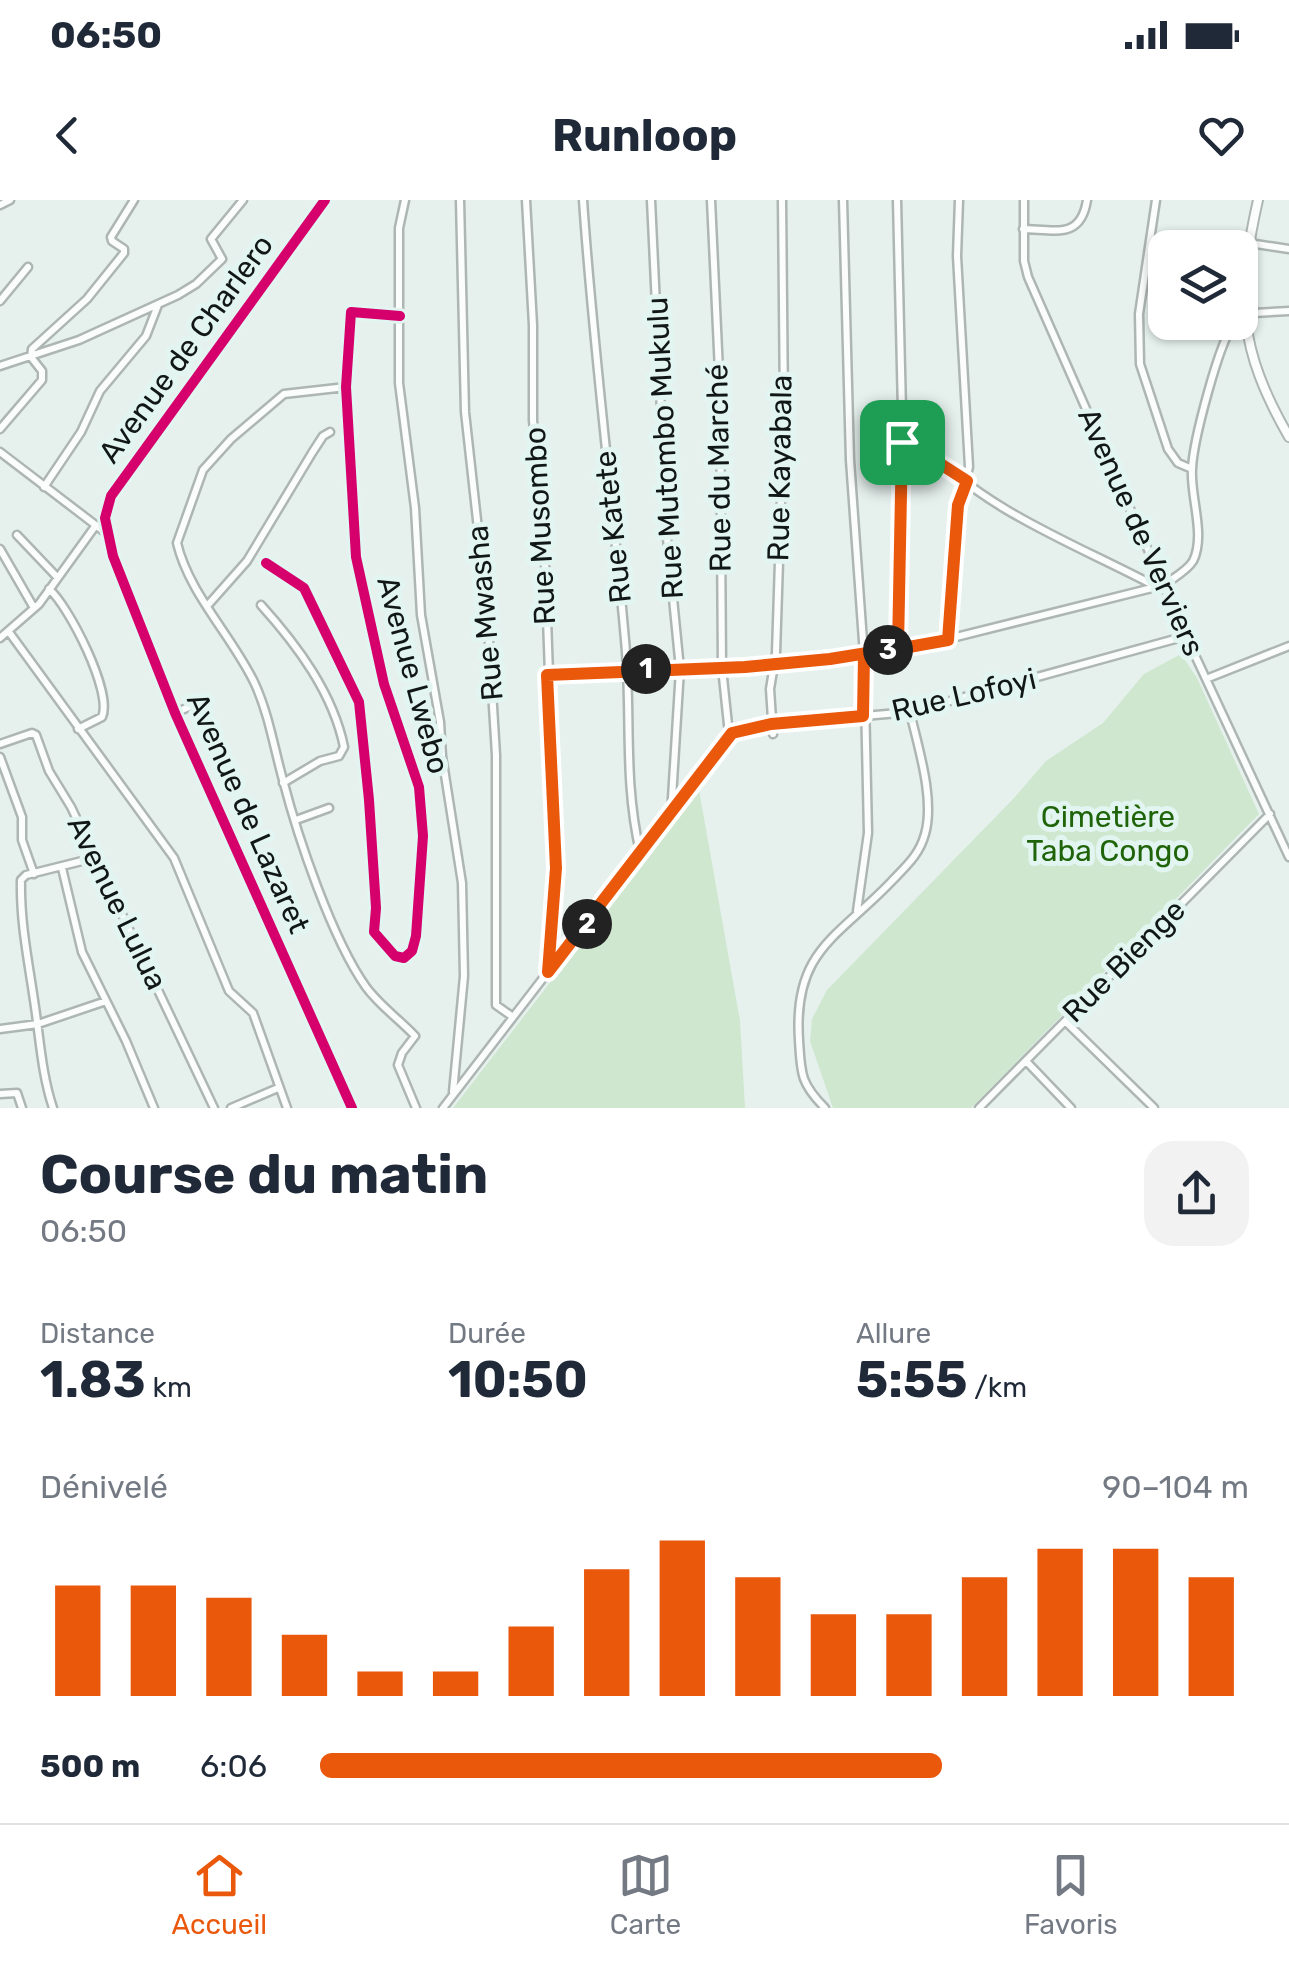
<!DOCTYPE html>
<html lang="fr">
<head>
<meta charset="utf-8">
<style>
	:root { --surface:#fff; --page:#f2f2f3; --text:#1f2937; --muted:#747a83; --line:#e0e1e3; --accent:#ea580c }
	body { margin:0; font-family:Rubik,sans-serif; background:var(--page); color:var(--text); height:100vh; display:flex; flex-direction:column; font-size:38px; white-space:nowrap }
	* { box-sizing:border-box; margin:0 }
	p { font-size:32px; color:var(--muted) }
	.icon { flex:none; width:55px; height:55px; fill:none; stroke:currentColor; stroke-width:2; stroke-linecap:round; stroke-linejoin:round }
	.map { position:relative; height:908px; overflow:hidden }
	.details { display:flex; flex-direction:column; background:var(--surface); flex:1 }
	.details>* { flex:none }
	.buttons { position:absolute; left:1148px; top:30px; display:grid; gap:20px }
	.buttons a { display:grid; place-items:center; width:110px; height:110px; border-radius:20px; background:var(--surface); box-shadow:0 2px 8px #0004; font-size:50px }
	.pin { position:absolute; display:grid; place-items:center; width:85px; height:85px; color:#fff; margin:-42px; border-radius:20px; box-shadow:0 5px 15px #0006 }
	.km { position:absolute; width:50px; height:50px; margin:-25px; border-radius:50%; background:#222; color:#fff; font-size:28px; line-height:50px; text-align:center }
	.round { display:grid; place-items:center; flex:none; width:105px; height:105px; border-radius:30px; background:var(--page) }
	.head { display:flex; align-items:center; justify-content:space-between; height:170px; padding:0 40px }
	h1 { font-size:55px; font-weight:700; line-height:75px }
	.stats { display:grid; grid-template-columns:repeat(3,1fr); gap:15px; height:170px; padding:10px 40px }
	.stats div { display:grid; align-content:center }
	.stats b { font-size:50px; font-weight:700 }
	.stats small { font-size:28px; font-weight:400 }
	.stats p { font-size:28px }
	.chart { height:280px; padding:20px 40px }
	.chart p { display:flex; justify-content:space-between }
	.chart svg { width:100%; height:180px; margin-top:10px; stroke:var(--accent); stroke-width:6 }
	ul { padding:0 40px; list-style:none; font-size:32px }
	li { display:grid; grid-template-columns:160px 120px 1fr; align-items:center; height:75px }
	li i { height:25px; border-radius:12px; background:var(--accent) }
	.status { display:flex; justify-content:space-between; align-items:center; height:70px; padding:0 50px; background:var(--surface); direction:ltr }
	.status svg { height:28px; fill:currentColor }
	header { display:flex; justify-content:space-between; align-items:center; height:130px; padding:0 40px; background:var(--surface); font-size:45px; font-weight:700 }
	.menu { display:flex; justify-content:space-around; align-items:center; height:140px; border-top:2px solid var(--line); background:var(--surface); font-size:28px; color:var(--muted) }
	.menu a { display:grid; justify-items:center; gap:5px }
	.menu .current { color:var(--accent) }
	.map>svg:first-child { display:block }
</style>
</head>
<body>
<div class="status"><b>06:50</b><svg viewBox="0 0 49 12"><path d="M0 12V9h3v3zM5 12V6h3v6zM10 12V3h3v9zM15 12V0h3v12zM26 1h20v11H26zM47 4h2v5h-2z"/></svg></div>
<header><svg class="icon" aria-label="back" viewBox="0 0 24 24"><path d="M15 5l-7 7 7 7"/></svg>Runloop<svg class="icon" aria-label="heart" viewBox="0 0 24 24"><path d="M12 20l-8-8c-3-5 5-10 8-4 3-6 11-1 8 4z"/></svg></header>
<div class="map">
<svg width="1289" height="908" viewBox="0 0 1289 908">
	<rect width="100%" height="100%" fill="#e6f1ee"/>
	<!-- green -->
	<path fill="#cee7ce" d="M1181 454 1197 478 1259 614 971 908H833L810 841 812 819 827 790 1015 597 1046 561 1103 523 1144 474Z
		M699 590 740 821 745 908H453Z"/>
	<g fill="none" stroke-linecap="round" stroke-linejoin="round">
		<!-- minor casing -->
		<g stroke="#aeb6b4" stroke-width="11">
			<path id="minor" d="M325 0 111 296 105 318 113 356 175 513 352 908
				M405 0 399 28V183L415 308 421 415 440 522 442 556 462 683 464 776 453 892
				M460 0 465 212 487 410 496 555V805L513 817
				M526 0 533 125V220L545 363 556 668 549 772
				M583 0C593 147 612 293 625 440 632 514 623 578 640 652
				M651 0 667 338 680 469 671 614
				M711 0 720 193 722 468 729 534
				M843 0 850 260 864 455 868 633 857 711
				M897 0 902 211 898 448
				M1024 0V61L1028 77 1186 436 1289 657
				M1156 0 1139 114 1140 164 1168 249 1178 263 1192 269
				M0 5 10 0
				M1023 29C1056 30 1081 39 1087 0
				M1249 43 1289 49
				M0 101 28 67
				M1240 119 1254 113 1289 111
				M0 166 79 140 178 95 196 84 222 59 211 39 243 0
				M346 187 284 194 231 239 203 270 177 343C189 394 233 437 255 484 269 515 274 548 283 580 298 638 332 739 366 787 380 806 399 819 415 836L402 853 398 865 416 908
				M0 229 42 180V171L31 157 32 149 87 99 124 53V49L112 41 111 37 134 0
				M902 242 923 244C985 311 1073 343 1153 385
				M0 252 106 333
				M44 287 81 232 100 191 146 136 158 105
				M17 335 57 377
				M0 349 34 408
				M266 363 304 388 359 502 369 600 376 708 374 732 395 756 404 758 412 751 416 736 423 636 419 587 384 484 356 357 346 187 351 112 400 116
				M49 389C69 406 113 493 102 517L78 529
				M208 405 247 361 312 253 323 236 330 232
				M261 405C297 445 333 493 344 547L339 556 320 561 283 583
				M9 432 174 658 229 791 253 813 287 908
				M0 438 39 404 96 325
				M948 439 957 314 969 267 957 56 959 0
				M547 475 745 467 864 455 948 439 1164 385C1173 378 1187 371 1193 361 1206 335 1190 297 1192 269 1193 242 1219 141 1235 122
				M1206 479 1289 446
				M175 513 207 499
				M773 534 770 489 776 453 784 209 782 0
				M0 544 32 533 36 535 49 571 71 607 214 908
				M0 557 22 617V640L34 674
				M296 620 329 608
				M62 668 82 752 126 841 154 908
				M1065 821 1154 908
				M0 829 38 824 106 801
				M1026 861 1071 908
				M0 894 17 893 22 908
				M53 908C42 875 40 841 35 807 29 764 20 724 21 680L26 675 94 658
				M231 908 278 888
				M443 908 732 533 771 524 910 512 1186 436
				M825 908C800 883 801 873 799 840 793 751 837 738 890 683 905 667 919 656 925 634 935 599 918 547 910 512
				M979 908 1270 614"/>
		</g>
		<!-- major casing -->
		<g stroke="#aeb6b4" stroke-width="12">
			<path id="major" d="M1258 0C1236 98 1238 148 1289 237"/>
		</g>
		<!-- minor -->
		<use href="#minor" stroke="#fbfdfc" stroke-width="6"/>
		<!-- major -->
		<use href="#major" stroke="#fbfdfc" stroke-width="8"/>
		<!-- cycleway casing -->
		<g stroke="#e2f5f1" stroke-width="16">
			<path id="cycleway" d="M325 0 111 296 105 318 113 356 175 513 352 908
				M266 363 304 388 359 502 369 600 376 708 374 732 395 756 404 758 412 751 416 736 423 636 419 587 384 484 356 357 346 187 351 112 400 116"/>
		</g>
		<!-- cycleway -->
		<use href="#cycleway" stroke="#d6006c" stroke-width="10"/>
	</g>
	<g fill="none" stroke-linecap="round" stroke-linejoin="round">
		<!-- route casing -->
		<g stroke="#fff" stroke-width="20">
			<path id="route" d="M902 242 898 448 830 459 745 467 547 475 556 668 548 772 732 533 771 524 863 516 864 455 948 440 958 305 967 281 939 263 924 244 902 242"/>
		</g>
		<!-- route -->
		<use href="#route" stroke="#ea580c" stroke-width="12"/>
	</g>
	<g text-anchor="middle" dominant-baseline="central" stroke-width="10" stroke-linejoin="round" paint-order="stroke">
		<!-- street labels -->
		<g font-size="30" fill="#111716" stroke="#e2f5f1">
			<text transform="translate(186 149) rotate(-54)">Avenue de Charlero</text>
			<text transform="translate(665 248) rotate(-93)">Rue Mutombo Mukulu</text>
			<text transform="translate(719 268) rotate(-91)">Rue du Marché</text>
			<text transform="translate(780 268) rotate(-89)">Rue Kayabala</text>
			<text transform="translate(540 326) rotate(-93)">Rue Musombo</text>
			<text transform="translate(613 327) rotate(-96)">Rue Katete</text>
			<text transform="translate(1141 332) rotate(66)">Avenue de Verviers</text>
			<text transform="translate(485 413) rotate(-95)">Rue Mwasha</text>
			<text transform="translate(413 475) rotate(75)">Avenue Lwebo</text>
			<text transform="translate(964 495) rotate(-13)">Rue Lofoyi</text>
			<text transform="translate(248 613) rotate(66)">Avenue de Lazaret</text>
			<text transform="translate(117 703) rotate(64)">Avenue Lulua</text>
			<text transform="translate(1124 761) rotate(-45)">Rue Bienge</text>
		</g>
		<!-- park labels -->
		<g font-size="30" fill="#1f6408" stroke="#e2f5f1">
			<text x="1108" y="617">Cimetière<tspan x="1108" dy="34">Taba Congo</tspan></text>
		</g>
	</g>
</svg>
<div class="buttons">
<a><svg class="icon" aria-label="layers" viewBox="0 0 24 24"><path d="M12 4l9 5-9 5-9-5zM3 14l9 5 9-5"/></svg></a>
</div>
<div class="pin" style="left:902px;top:242px;background:#1e9e55"><svg class="icon" aria-label="arrive" viewBox="0 0 24 24"><path d="M6 21V4h12l-3 4 3 4H6"/></svg></div>
<b class="km" style="left:646px;top:469px">1</b>
<b class="km" style="left:587px;top:724px">2</b>
<b class="km" style="left:888px;top:450px">3</b>
</div>
<section class="details">
<div class="head"><div><h1>Course du matin</h1><p>06:50</p></div><a class="round"><svg class="icon" aria-label="share" viewBox="0 0 24 24"><path d="M12 15V3M7 8l5-5 5 5M5 13v7h14v-7"/></svg></a></div>
<div class="stats">
<div><p>Distance</p><b>1.83<small> km</small></b></div>
<div><p>Durée</p><b>10:50</b></div>
<div><p>Allure</p><b>5:55<small> /km</small></b></div>
</div>
<div class="chart"><p><span>Dénivelé</span>90–104 m</p>
<svg viewBox="0 0 160 44" preserveAspectRatio="none"><path d="M5 44V17M15 44V17M25 44V20M35 44V29M45 44V38M55 44V38M65 44V27M75 44V13M85 44V6M95 44V15M105 44V24M115 44V24M125 44V15M135 44V8M145 44V8M155 44V15"/></svg>
</div>
<ul>
<li><b>500 m</b>6:06<i style="width:67%"></i></li>
</ul>
</section>
<nav class="menu">
<a class="current"><svg class="icon" aria-label="home" viewBox="0 0 24 24"><path d="M3 11l9-7 9 7M6 9v11h12V9"/></svg>Accueil</a>
<a><svg class="icon" aria-label="map" viewBox="0 0 24 24"><path d="M3 6l6-2 6 2 6-2v14l-6 2-6-2-6 2zM9 4v14M15 6v14"/></svg>Carte</a>
<a><svg class="icon" aria-label="saved" viewBox="0 0 24 24"><path d="M7 4h10v16l-5-4-5 4z"/></svg>Favoris</a>
</nav>
</body>
</html>
